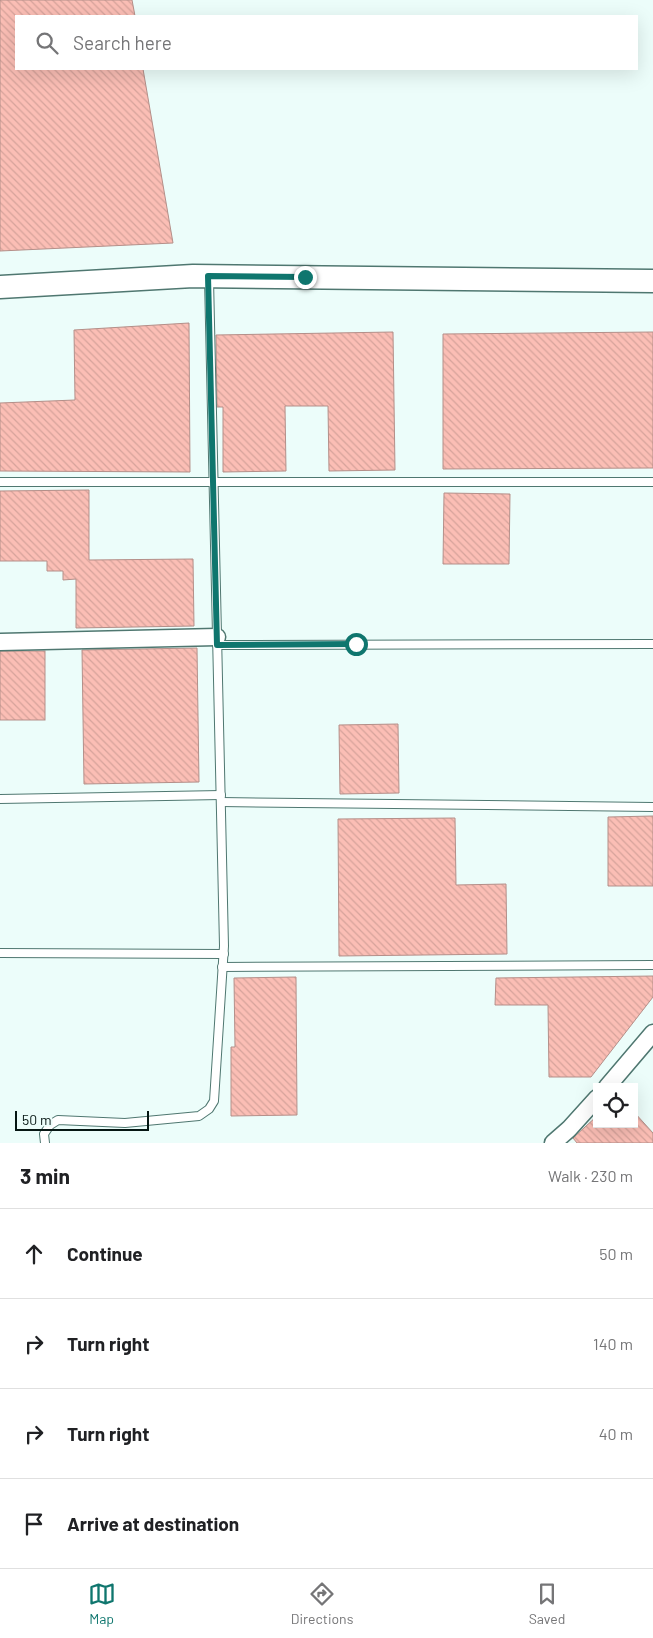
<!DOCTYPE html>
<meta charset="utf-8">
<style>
:root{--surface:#fff;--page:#f6f6f6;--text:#202124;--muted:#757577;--line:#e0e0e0;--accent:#0f766e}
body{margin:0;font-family:Barlow,sans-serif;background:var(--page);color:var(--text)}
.controls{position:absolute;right:15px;bottom:15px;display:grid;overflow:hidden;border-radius:0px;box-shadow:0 5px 20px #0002}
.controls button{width:45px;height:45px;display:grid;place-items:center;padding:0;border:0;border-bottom:1px solid var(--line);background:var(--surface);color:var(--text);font:25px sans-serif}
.scale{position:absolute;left:15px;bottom:12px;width:134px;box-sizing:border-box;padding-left:5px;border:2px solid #061613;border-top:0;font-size:14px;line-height:18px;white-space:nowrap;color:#061613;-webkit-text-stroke:4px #ecfdfa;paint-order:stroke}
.stop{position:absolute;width:15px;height:15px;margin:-11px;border:4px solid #0f766e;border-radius:50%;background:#fff}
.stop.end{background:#0f766e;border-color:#fff;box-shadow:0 1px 5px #0008}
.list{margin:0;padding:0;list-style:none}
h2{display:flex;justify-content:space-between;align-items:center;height:65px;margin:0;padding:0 20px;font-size:21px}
h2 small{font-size:16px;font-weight:400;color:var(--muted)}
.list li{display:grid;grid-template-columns:32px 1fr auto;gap:15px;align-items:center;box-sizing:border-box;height:90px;padding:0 20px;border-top:1px solid var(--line)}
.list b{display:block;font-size:19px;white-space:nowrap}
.list em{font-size:16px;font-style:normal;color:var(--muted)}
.icon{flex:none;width:28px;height:28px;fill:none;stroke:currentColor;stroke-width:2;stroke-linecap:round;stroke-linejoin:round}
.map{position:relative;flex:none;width:653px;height:1143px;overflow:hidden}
.search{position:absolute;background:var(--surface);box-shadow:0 5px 20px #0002;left:15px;right:15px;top:15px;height:55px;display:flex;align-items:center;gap:12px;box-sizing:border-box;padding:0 18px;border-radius:0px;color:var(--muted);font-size:19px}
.sheet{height:425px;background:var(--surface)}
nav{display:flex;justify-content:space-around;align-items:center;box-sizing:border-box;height:70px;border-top:1px solid var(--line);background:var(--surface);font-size:14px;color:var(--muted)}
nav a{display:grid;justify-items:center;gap:2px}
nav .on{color:var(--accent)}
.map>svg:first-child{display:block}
.building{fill:url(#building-back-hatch);stroke:#b48f89}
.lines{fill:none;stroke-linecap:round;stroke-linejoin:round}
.service-casing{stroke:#4f7770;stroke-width:10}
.minor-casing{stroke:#4f7770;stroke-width:19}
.secondary-casing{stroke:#4f7770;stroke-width:25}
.service{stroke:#fff;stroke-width:8}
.minor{stroke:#fff;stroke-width:16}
.secondary{stroke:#fff;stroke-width:22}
.route{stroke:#0f766e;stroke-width:6}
</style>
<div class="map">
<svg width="653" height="1143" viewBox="0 0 653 1143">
<defs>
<pattern id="building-back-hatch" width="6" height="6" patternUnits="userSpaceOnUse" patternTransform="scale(1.25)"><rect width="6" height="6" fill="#fbbeb5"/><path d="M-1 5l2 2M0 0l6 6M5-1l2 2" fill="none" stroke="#d6a39b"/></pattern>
</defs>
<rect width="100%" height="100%" fill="#ecfdfa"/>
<g class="building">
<path d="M0 0H132L135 16H16V69H143L173 243 0 251Z"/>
<path d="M189 323 190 472 0 471V403L75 400 74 330Z"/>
<path d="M393 332 395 470 329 471 328 406H285L286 471 223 472V407H217L216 335Z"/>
<path d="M653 332V468L443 469V334Z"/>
<path d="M89 490V560L193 559 194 626 76 628V579L63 580V571H47V561H0V491Z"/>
<path d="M444 493 510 494 509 564H443Z"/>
<path d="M197 648 199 782 84 784 82 650Z"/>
<rect x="0" y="651" width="45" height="69"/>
<path d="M398 724 399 793 340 794 339 725Z"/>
<path d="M653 816V886H608V817Z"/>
<path d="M455 818 456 885 506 884 507 954 339 956 338 819Z"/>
<path d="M653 976V997L591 1077H549L548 1005H495L496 978Z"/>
<path d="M296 977 297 1115 231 1116V1047H235L234 978Z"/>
<path d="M634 1112 653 1133V1143H577L573 1138 597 1116V1124H634Z"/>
</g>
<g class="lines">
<defs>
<g id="service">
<path d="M0 482H653"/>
<path d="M217 645 653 644"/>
<path d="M0 799 221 795"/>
<path d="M221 802 653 807"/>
<path d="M0 953 224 954"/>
<path d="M222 967 653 965"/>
<path d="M45 1143 44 1134 50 1125 58 1120 125 1123 199 1116 209 1109 214 1101 224 946 209 279"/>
</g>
<g id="minor">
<path d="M0 642 217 637"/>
<path d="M607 1087 653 1033"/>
<path d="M553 1143 569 1129 597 1098"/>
</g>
<path id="secondary" d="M0 287 193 276 653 281"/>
</defs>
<use href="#service" class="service-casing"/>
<use href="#minor" class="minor-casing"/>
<use href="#secondary" class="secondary-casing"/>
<use href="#service" class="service"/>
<use href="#minor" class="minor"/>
<use href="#secondary" class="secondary"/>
</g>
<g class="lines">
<path class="route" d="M305 277 208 276 217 645 356 644"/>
</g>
</svg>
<div class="controls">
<button><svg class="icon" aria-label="locate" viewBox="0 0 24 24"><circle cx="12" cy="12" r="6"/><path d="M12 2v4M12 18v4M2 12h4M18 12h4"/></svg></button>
</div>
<div class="scale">50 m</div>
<div class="stop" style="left:356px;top:644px"></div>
<div class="stop end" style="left:305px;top:277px"></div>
<div class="search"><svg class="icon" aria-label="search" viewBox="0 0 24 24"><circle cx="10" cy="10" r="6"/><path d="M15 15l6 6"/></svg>Search here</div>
</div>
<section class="sheet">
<h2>3 min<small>Walk · 230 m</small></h2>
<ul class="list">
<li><svg class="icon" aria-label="ahead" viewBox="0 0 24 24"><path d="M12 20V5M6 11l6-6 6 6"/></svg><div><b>Continue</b></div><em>50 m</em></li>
<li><svg class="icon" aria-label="right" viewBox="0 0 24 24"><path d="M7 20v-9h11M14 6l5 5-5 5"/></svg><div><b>Turn right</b></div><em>140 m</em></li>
<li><svg class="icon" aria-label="right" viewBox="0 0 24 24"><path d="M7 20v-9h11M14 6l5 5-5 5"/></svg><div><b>Turn right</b></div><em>40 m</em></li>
<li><svg class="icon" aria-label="arrive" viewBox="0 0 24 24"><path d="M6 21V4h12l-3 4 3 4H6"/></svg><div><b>Arrive at destination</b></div></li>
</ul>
</section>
<nav>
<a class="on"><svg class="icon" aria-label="map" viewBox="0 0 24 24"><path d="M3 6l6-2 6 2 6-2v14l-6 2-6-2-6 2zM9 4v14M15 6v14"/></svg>Map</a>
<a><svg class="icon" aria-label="directions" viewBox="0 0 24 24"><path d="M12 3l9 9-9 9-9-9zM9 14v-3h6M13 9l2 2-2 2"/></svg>Directions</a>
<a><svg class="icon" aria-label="saved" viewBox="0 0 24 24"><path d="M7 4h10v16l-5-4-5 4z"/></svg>Saved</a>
</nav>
